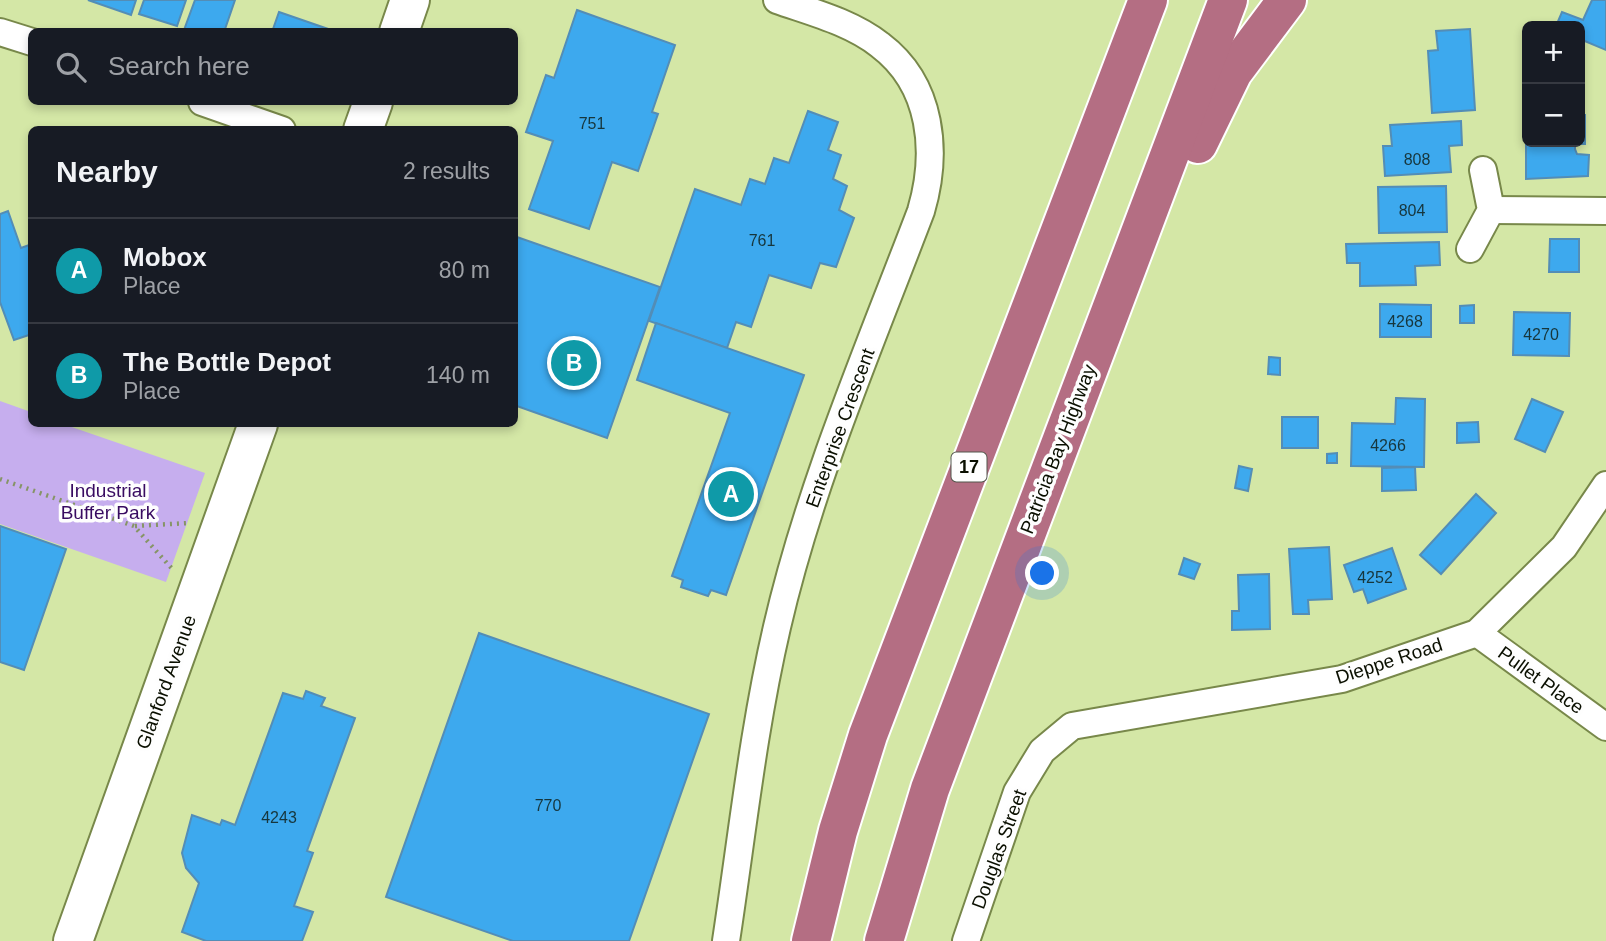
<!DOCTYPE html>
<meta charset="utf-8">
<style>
:root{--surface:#171b24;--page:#242831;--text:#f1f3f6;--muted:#9ea1a6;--line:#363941;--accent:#bba4db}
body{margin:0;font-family:Helvetica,sans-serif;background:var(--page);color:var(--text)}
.controls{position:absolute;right:21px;top:21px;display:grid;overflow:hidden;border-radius:10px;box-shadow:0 4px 10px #0003}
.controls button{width:63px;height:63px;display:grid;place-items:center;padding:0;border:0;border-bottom:2px solid var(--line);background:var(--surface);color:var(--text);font:35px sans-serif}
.you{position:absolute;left:1043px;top:574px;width:24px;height:24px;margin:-18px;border:5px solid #fff;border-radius:50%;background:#1a73e8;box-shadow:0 0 0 10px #1a73e833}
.badge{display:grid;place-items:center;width:46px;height:46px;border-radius:50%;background:var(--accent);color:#fff;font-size:23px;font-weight:700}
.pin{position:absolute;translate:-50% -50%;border:4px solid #fff;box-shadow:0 2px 7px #0006}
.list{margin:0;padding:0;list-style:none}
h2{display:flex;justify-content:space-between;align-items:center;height:91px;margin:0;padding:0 28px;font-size:30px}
h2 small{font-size:23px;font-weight:400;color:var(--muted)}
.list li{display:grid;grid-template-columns:46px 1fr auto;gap:21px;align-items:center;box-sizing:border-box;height:105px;padding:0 28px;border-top:2px solid var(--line)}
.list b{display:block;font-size:26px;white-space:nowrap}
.list p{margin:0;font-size:23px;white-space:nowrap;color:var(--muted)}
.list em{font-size:23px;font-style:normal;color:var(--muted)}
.icon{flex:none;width:38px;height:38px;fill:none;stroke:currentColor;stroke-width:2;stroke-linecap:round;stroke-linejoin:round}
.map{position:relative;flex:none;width:1606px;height:941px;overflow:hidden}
.search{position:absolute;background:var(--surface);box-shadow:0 4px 10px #0003;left:28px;top:28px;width:490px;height:77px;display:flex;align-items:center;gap:18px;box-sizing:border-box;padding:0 24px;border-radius:10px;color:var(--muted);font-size:26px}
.panel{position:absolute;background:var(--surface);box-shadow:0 4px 10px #0003;left:28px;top:126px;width:490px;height:301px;border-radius:10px}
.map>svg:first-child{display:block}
.green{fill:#c6aeee}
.building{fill:#3da9ee;stroke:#538db6;stroke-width:2}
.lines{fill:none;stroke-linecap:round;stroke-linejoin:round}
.minor-casing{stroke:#78884a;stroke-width:30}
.secondary-casing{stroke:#78884a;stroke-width:42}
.motorway-casing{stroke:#fff;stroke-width:42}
.path{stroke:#869466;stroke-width:4.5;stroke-dasharray:2 5;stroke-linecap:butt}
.minor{stroke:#fff;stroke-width:26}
.secondary{stroke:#fff;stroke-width:38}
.motorway{stroke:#b46e83;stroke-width:38}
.labels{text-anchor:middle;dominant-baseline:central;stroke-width:7;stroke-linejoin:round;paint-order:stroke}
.number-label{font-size:16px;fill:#17363c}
.shield{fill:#fefefe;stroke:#53574c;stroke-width:2}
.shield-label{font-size:18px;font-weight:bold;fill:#0a0f00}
.street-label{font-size:19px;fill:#0a0f00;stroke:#fefefe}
.park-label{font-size:19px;fill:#380b61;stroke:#fefefe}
</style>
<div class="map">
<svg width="1606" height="941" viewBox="0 0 1606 941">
<rect width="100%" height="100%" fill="#d4e7a6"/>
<path class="green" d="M0 401 31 412 32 424H63L205 473 166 582 0 524Z"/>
<g class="building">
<path d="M88 0H136L131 15Z"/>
<path d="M144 0H186L177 26 139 14Z"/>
<path d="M195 0H235L224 32 184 30Z"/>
<path d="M1592 0H1606V50L1580 39V26H1556L1562 12 1583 20Z"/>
<path d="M577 10 675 45 652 112 658 114 638 171 612 162 589 229 529 209 553 141 526 132 546 75 554 78Z"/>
<path d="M279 12 334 31 333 32H272Z"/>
<path d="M1470 29 1475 110 1432 113 1428 51 1438 50 1436 31Z"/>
<path d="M808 111 838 122 828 150 841 155 833 179 847 186 839 210 854 218 836 267 820 263 811 288 769 275 751 327 736 322 727 348 649 321 695 189 741 205 750 179 765 184 774 158 789 163Z"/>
<path d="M1526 111 1527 142H1580V115H1585V144H1575V149L1577 154 1589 155 1588 176 1526 179Z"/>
<path d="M1461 121 1462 145 1449 146 1451 172 1385 176 1383 146H1392L1390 125Z"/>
<path d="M1446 186 1447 232 1379 233 1378 187Z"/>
<path d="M8 211 21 248 29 245 32 253V334L14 340 0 302V214Z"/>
<path d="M514 236 660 287 607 438 514 405Z"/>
<path d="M1550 239H1579V272H1549Z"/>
<path d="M1439 242 1440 265 1415 266 1416 285 1360 286V263H1347L1346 244Z"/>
<path d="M1380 304 1431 305V337H1380Z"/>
<path d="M1474 305V323H1460V306Z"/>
<path d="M1514 312 1570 313 1569 356 1513 355Z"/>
<path d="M656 323 804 375 726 595 711 590 708 596 681 587 683 580 672 576 730 413 637 380Z"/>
<path d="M1269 357 1280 358V375L1268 374Z"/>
<path d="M1396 398 1425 399 1424 467 1351 466 1352 423 1395 424Z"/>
<path d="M1532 399 1563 412 1545 452 1515 439Z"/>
<rect x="1282" y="417" width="36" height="31"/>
<path d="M1478 422 1479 442 1457 443V423Z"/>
<path d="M1337 453V463H1327V454Z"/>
<path d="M1239 466 1252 469 1248 491 1235 488Z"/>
<path d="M1415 467 1416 490 1382 491V468Z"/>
<path d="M1476 494 1496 513 1441 574 1420 555Z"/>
<path d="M0 526 66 549 24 670 0 662Z"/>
<path d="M1329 547 1332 599 1308 600 1309 614H1293L1289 549Z"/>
<path d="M1392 548 1406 589 1368 603 1363 589 1354 592 1344 565Z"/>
<path d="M1184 558 1200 564 1194 579 1179 574Z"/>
<path d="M1269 574 1270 629 1232 630V611H1239L1238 575Z"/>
<path d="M479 633 709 714 629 941H513L386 897Z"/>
<path d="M306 691 325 698 321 706 355 718 307 851 313 853 294 906 313 912 302 941H206L182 932 199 883 186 868 182 853 192 815 220 825 222 820 235 825 283 693 303 699Z"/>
</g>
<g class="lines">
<defs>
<g id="minor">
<path d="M0 32 32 42"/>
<path d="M202 102 282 130"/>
<path d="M1491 210 1606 211"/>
<path d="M1470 249 1491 210 1483 170"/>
<path d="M1477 633 1606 727"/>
<path d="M726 941C742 836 753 730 777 627 810 484 869 348 921 211 938 153 933 85 880 45 851 22 811 12 777 0"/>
<path d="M966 941 1017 792 1042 751 1072 726 1342 679 1477 633 1564 547 1606 485"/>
</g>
<g id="secondary">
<path d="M399 32 410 0"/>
<path d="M363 130 373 102"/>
<path d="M73 941 258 424"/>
</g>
<g id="motorway">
<path d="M1198 144 1233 72 1287 0"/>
<path d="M811 941 838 831 868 735 1148 0"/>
<path d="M884 941 930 789 1228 0"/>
</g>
</defs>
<use href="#minor" class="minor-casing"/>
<use href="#secondary" class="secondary-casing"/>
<use href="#motorway" class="motorway-casing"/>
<g class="path">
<path d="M0 479 134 526 174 571"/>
<path d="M135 526 189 523"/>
</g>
<use href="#minor" class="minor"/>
<use href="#secondary" class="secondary"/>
<use href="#motorway" class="motorway"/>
</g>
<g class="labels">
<g class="number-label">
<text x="592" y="123">751</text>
<text x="1417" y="159">808</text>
<text x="1412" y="210">804</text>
<text x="762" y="240">761</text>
<text x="1405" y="321">4268</text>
<text x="1541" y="334">4270</text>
<text x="1388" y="445">4266</text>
<text x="1375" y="577">4252</text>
<text x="548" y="805">770</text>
<text x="279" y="817">4243</text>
</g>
<rect class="shield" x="951.5" y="452.5" width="35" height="29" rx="5"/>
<g class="shield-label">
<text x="969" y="467">17</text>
</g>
<g class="street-label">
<text transform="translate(840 428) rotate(-70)">Enterprise Crescent</text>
<text transform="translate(1058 449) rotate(-69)">Patricia Bay Highway</text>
<text transform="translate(1389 661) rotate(-18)">Dieppe Road</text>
<text transform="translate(1541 680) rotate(36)">Pullet Place</text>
<text transform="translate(166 682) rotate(-70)">Glanford Avenue</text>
<text transform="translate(999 849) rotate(-70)">Douglas Street</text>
</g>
<g class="park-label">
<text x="108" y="490">Industrial<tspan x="108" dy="22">Buffer Park</tspan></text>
</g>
</g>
</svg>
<div class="controls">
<button>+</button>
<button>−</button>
</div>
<div class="you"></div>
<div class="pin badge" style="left:731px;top:494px;background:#0f9aa8">A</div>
<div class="pin badge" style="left:574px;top:363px;background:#0f9aa8">B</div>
<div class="search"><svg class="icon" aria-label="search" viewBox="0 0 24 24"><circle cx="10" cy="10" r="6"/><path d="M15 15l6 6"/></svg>Search here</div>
<section class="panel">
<h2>Nearby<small>2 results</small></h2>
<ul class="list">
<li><span class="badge" style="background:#0f9aa8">A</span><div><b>Mobox</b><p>Place</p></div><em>80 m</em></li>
<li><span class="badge" style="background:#0f9aa8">B</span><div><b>The Bottle Depot</b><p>Place</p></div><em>140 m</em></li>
</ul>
</section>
</div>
